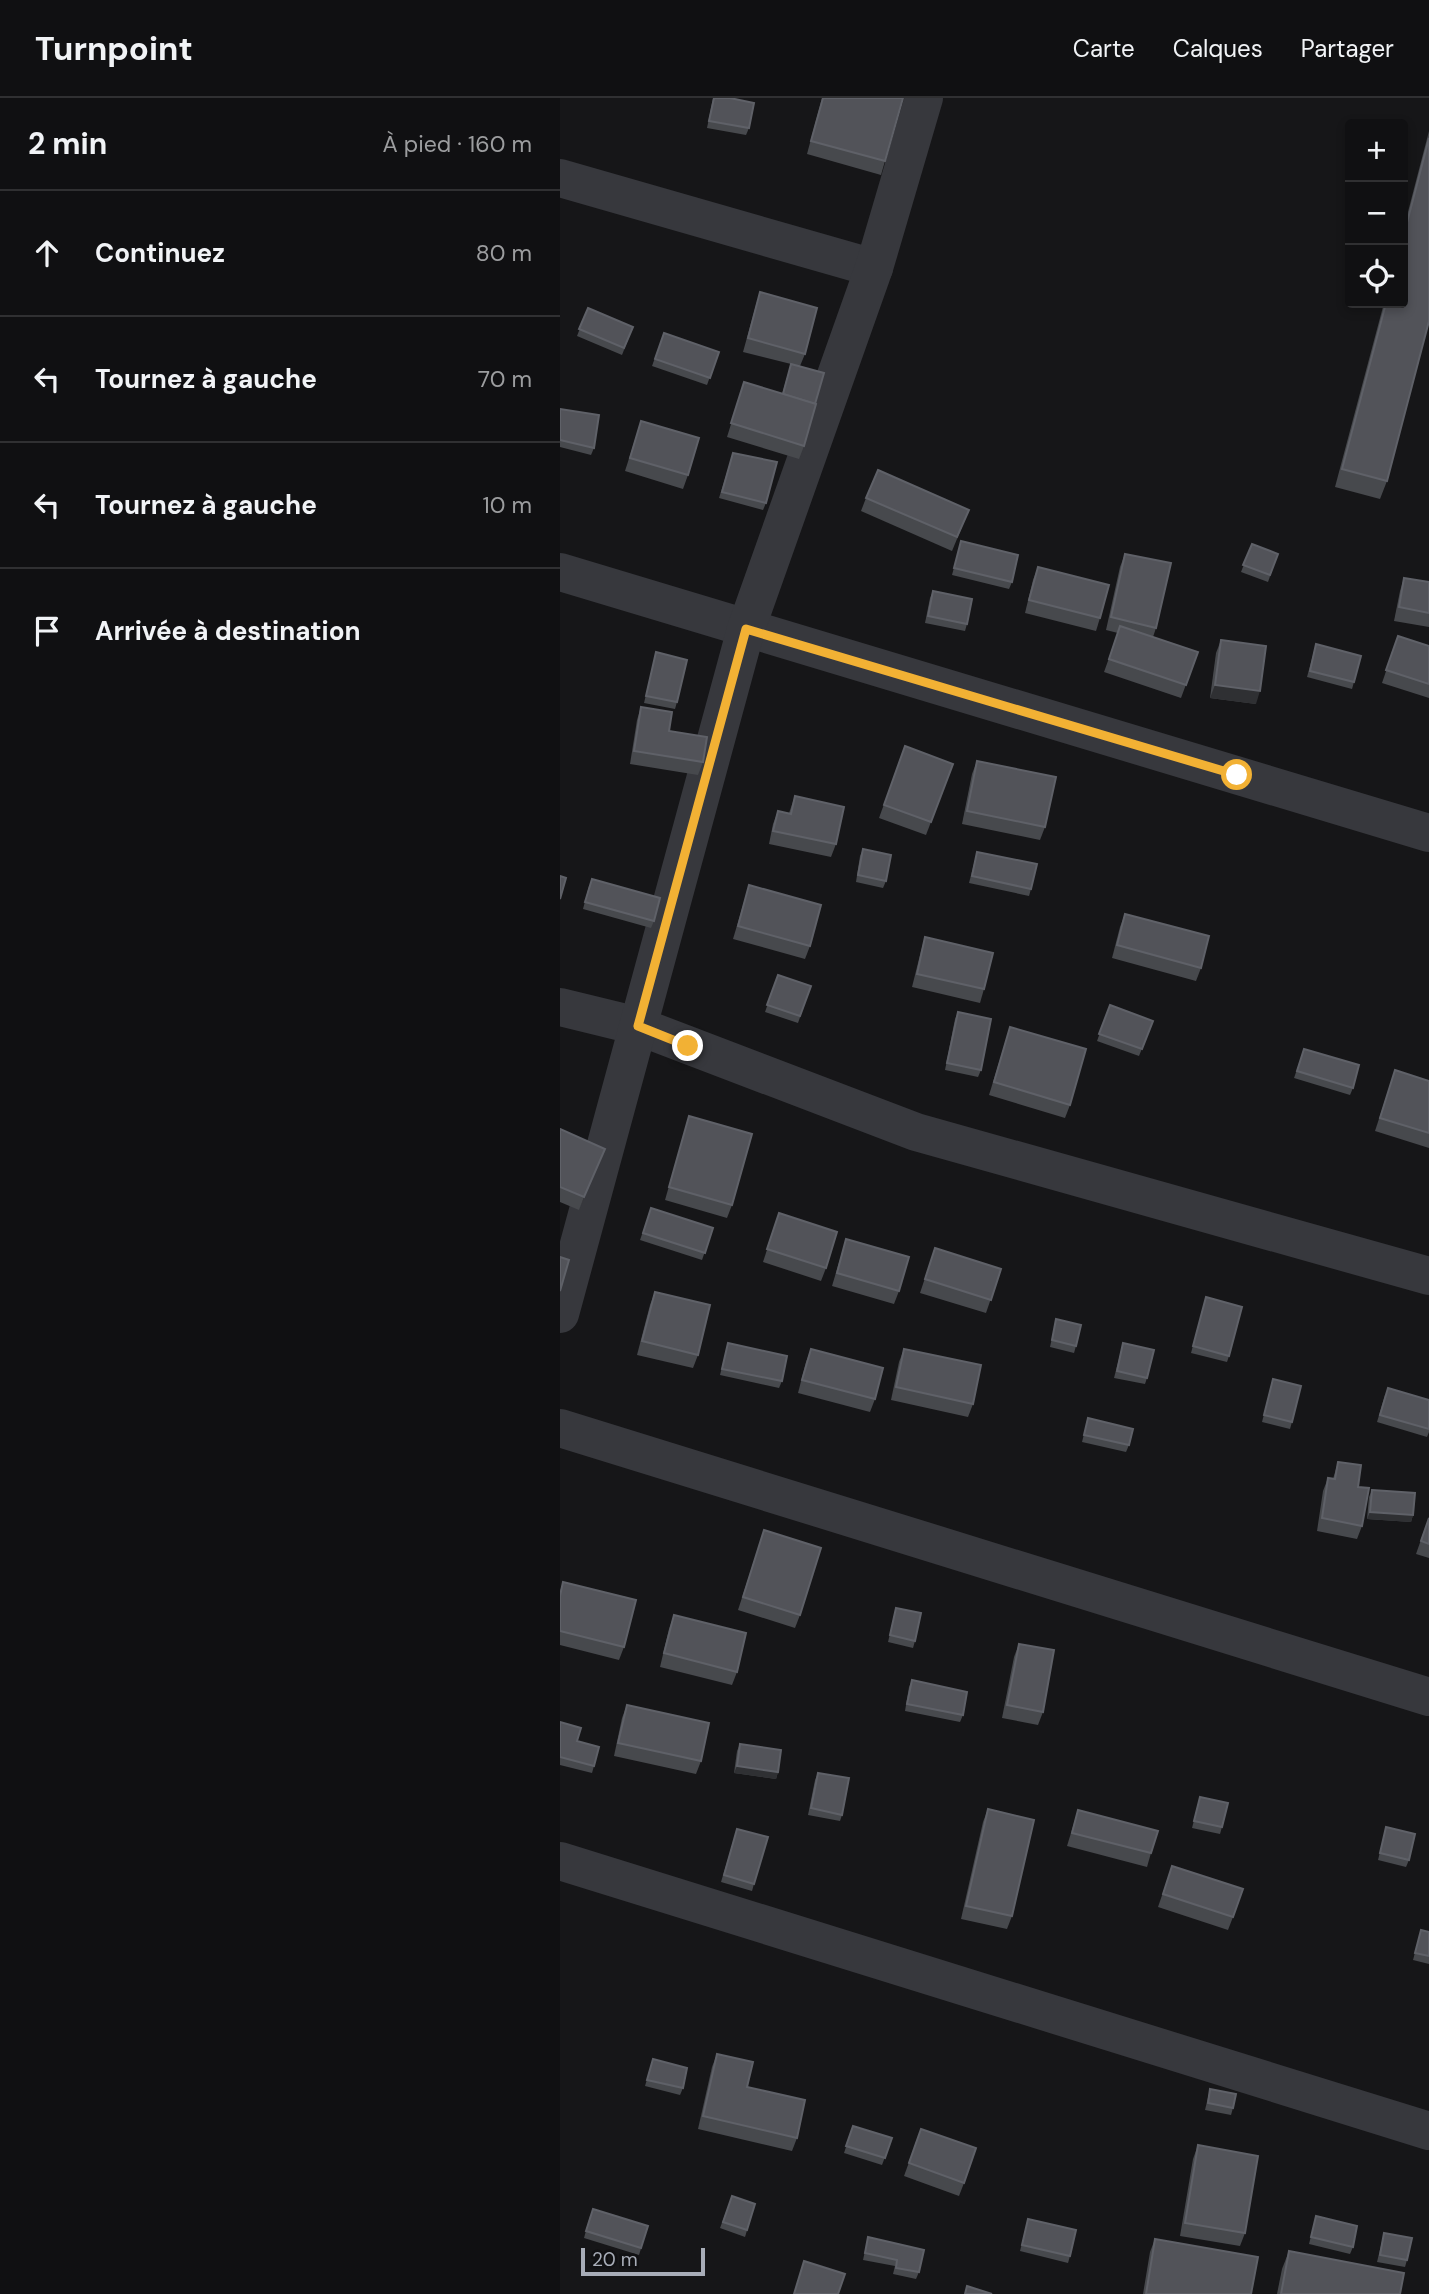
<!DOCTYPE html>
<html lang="fr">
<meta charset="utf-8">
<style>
:root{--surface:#101012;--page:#19191b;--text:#f1f3f6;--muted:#9c9d9f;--line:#303032}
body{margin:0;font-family:"DM Sans",sans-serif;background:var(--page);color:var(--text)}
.controls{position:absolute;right:21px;top:21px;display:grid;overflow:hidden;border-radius:7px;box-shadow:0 4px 10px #0003}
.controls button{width:63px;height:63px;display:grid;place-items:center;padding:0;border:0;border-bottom:2px solid var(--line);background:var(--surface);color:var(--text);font:35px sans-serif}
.scale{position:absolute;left:21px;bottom:18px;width:124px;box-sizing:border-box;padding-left:7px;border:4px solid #a8adb8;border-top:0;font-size:19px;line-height:24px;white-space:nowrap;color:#a8adb8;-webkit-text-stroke:5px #111113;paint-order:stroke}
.stop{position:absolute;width:21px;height:21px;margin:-16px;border:5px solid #f2b134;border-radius:50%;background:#fff}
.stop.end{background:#f2b134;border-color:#fff;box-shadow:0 2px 7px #0008}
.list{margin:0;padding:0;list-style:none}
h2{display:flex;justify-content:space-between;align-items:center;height:91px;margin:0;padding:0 28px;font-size:30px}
h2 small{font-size:23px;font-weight:400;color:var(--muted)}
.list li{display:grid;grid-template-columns:46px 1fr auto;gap:21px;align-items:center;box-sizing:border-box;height:126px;padding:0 28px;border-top:2px solid var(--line)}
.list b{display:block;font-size:26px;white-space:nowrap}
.list em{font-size:23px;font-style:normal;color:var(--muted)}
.icon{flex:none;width:38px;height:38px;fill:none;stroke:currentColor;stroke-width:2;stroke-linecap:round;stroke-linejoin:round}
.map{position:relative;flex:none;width:869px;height:2196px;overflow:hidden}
header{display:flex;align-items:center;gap:42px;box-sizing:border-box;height:98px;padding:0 35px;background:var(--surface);border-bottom:2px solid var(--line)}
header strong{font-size:33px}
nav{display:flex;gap:38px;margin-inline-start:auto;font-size:24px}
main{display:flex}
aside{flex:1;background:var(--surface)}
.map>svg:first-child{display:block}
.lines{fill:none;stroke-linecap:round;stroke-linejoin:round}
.minor{stroke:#37383d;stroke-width:38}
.wall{fill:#47494d}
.shaded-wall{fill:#2f3033}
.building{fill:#525359;stroke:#5f6168;stroke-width:2}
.route{stroke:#f2b134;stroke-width:9}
</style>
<header>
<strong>Turnpoint</strong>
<nav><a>Carte</a><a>Calques</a><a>Partager</a></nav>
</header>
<main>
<aside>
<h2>2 min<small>À pied · 160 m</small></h2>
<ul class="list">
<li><svg class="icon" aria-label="ahead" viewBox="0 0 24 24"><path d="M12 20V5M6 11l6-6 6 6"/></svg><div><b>Continuez</b></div><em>80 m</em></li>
<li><svg class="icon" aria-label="left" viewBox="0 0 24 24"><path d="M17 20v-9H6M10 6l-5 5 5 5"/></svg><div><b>Tournez à gauche</b></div><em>70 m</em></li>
<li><svg class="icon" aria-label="left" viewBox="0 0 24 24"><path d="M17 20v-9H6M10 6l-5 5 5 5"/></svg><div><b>Tournez à gauche</b></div><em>10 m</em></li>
<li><svg class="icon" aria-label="arrive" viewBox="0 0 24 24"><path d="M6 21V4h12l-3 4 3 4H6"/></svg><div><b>Arrivée à destination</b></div></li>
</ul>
</aside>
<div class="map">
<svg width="869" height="2196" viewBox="0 0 869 2196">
<rect width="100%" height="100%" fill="#161618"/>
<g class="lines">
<g class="minor">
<path d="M0 80 314 170"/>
<path d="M0 474 869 735"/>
<path d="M0 909 78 928 356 1034 869 1178"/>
<path d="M0 1216 186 531 314 170 364 0"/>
<path d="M0 1330 869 1599"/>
<path d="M0 1763 869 2033"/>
</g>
</g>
<g class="wall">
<path d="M153 0 189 30 186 37 147 30Z"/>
<path d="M262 0H343L321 77 247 56Z"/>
<path d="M869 33V223L827 383 820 401 775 389 824 205H843V133Z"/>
<path d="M200 194 245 256 240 268 244 348 239 361 167 339 184 284 222 296 231 266 183 254 196 207Z"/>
<path d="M28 210 73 229 62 257 17 238Z"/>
<path d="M104 235 159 254 147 287 92 268Z"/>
<path d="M0 311 34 350 31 357 0 349Z"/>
<path d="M81 323 128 377 123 391 65 373Z"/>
<path d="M173 355 206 405 203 412 159 400Z"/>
<path d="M306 400 409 412 392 453 301 413Z"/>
<path d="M401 443 452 484 449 491 392 477Z"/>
<path d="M692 446 718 456 708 484 681 474Z"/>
<path d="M565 456 596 530 593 539 638 554 621 600 544 574 558 535 546 532 560 469Z"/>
<path d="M478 469 540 520 536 533 465 515 473 482Z"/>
<path d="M844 480 869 484V529L834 523 840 493Z"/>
<path d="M373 493 407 526 405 533 365 525 370 500Z"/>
<path d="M838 538 869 548V600L822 585Z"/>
<path d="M661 542 696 606 650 600 656 555Z"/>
<path d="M756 546 794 584 792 591 747 579Z"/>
<path d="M96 554 117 604 115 611 84 605Z"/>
<path d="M81 609 143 664 138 677 70 666 77 622Z"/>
<path d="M345 648 393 666 366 737 319 720Z"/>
<path d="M417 663 485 729 480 742 402 726 412 676Z"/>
<path d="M235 698 276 746 271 759 209 746 213 726 218 713 229 715Z"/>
<path d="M303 751 326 783 323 790 296 784 300 758Z"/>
<path d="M417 754 471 791 469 798 409 785Z"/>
<path d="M189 787 250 848 245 861 173 841Z"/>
<path d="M29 788 94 823 91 830 23 811Z"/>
<path d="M565 816 641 870 636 883 552 860 560 829Z"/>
<path d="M365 839 424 891 420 905 352 889 361 853Z"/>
<path d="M218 877 251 888 238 925 205 914Z"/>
<path d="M550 907 593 923 579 958 537 943Z"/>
<path d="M398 914 421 972 418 979 385 972 395 921Z"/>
<path d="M450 929 510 1007 505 1020 429 997Z"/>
<path d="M744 951 793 990 790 997 734 980Z"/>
<path d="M835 972 869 983V1050L815 1033Z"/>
<path d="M129 1018 172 1107 167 1120 105 1102Z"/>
<path d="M0 1031 40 1064 19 1112 0 1104Z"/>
<path d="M91 1110 153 1130 142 1162 80 1142Z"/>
<path d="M219 1115 266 1170 261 1183 203 1164Z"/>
<path d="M286 1141 339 1193 334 1206 272 1188Z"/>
<path d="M375 1150 441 1171 426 1215 360 1195Z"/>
<path d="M95 1194 138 1257 133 1270 77 1257 90 1207Z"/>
<path d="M646 1199 669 1258 667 1264 631 1255Z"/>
<path d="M496 1221 516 1248 514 1255 490 1249Z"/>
<path d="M168 1245 222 1283 219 1290 160 1277Z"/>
<path d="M563 1245 587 1280 585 1286 554 1280Z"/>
<path d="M251 1251 315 1301 310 1314 238 1295 246 1264Z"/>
<path d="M344 1251 413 1306 408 1319 331 1302 339 1264Z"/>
<path d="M713 1281 732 1324 730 1331 702 1324Z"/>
<path d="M825 1297 869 1302V1334L867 1339 817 1324Z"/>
<path d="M528 1320 569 1347 566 1354 522 1344Z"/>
<path d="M778 1364 798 1389 802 1428 797 1441 757 1433 763 1393 768 1380 773 1381Z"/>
<path d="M812 1392 853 1417 851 1424 807 1421 809 1399Z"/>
<path d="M869 1419V1460L856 1456Z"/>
<path d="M204 1432 240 1517 235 1530 178 1512Z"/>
<path d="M3 1484 64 1549 59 1562 0 1547V1493Z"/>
<path d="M336 1510 355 1543 353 1550 328 1544Z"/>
<path d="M114 1517 177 1574 172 1587 100 1569 109 1531Z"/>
<path d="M459 1546 483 1614 478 1627 442 1620 454 1559Z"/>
<path d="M352 1582 403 1617 400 1624 345 1613 349 1589Z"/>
<path d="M67 1607 141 1663 136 1676 54 1658 62 1620Z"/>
<path d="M0 1624 17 1643 34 1668 32 1675 0 1667Z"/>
<path d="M180 1646 218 1674 216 1681 174 1675 177 1653Z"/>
<path d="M258 1675 282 1717 280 1723 248 1717 255 1682Z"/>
<path d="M640 1699 662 1729 660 1736 632 1730Z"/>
<path d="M428 1711 452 1818 447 1831 401 1821 423 1724Z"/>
<path d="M518 1712 591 1755 587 1769 507 1748Z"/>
<path d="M826 1729 849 1762 846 1769 818 1762Z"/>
<path d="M177 1731 194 1786 192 1793 161 1784Z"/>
<path d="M612 1768 673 1819 668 1832 598 1809Z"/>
<path d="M861 1832 869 1834V1866L853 1862Z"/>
<path d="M157 1956 237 2040 232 2053 138 2031 152 1969Z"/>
<path d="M93 1961 123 1990 120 1997 85 1988Z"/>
<path d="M650 1991 673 2010 671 2017 645 2012Z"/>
<path d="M293 2028 332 2040 322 2067 284 2055Z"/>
<path d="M361 2031 404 2085 399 2098 344 2078Z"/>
<path d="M638 2047 685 2135 680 2148 620 2138 633 2061Z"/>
<path d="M172 2098 195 2106 185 2139 160 2130Z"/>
<path d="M30 2118 88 2128 79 2157 24 2140Z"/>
<path d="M756 2118 793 2149 790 2156 749 2146Z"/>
<path d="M468 2121 510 2158 508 2165 460 2153Z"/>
<path d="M824 2135 847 2162 845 2169 817 2164Z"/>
<path d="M308 2139 359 2174 356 2181 333 2176 335 2168 303 2162Z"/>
<path d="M595 2141 691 2196H583L590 2154Z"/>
<path d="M729 2153 840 2196H717L722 2171Z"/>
</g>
<g class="shaded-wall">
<path d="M655 587 700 593 696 606 650 600Z"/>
<path d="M45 1051 40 1064 19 1112 24 1099Z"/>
<path d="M810 1414 853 1417 851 1424 807 1421Z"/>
<path d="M177 1668 218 1674 216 1681 174 1675Z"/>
</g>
<g class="building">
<path d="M154 0H170L194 5 189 30 149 23Z"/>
<path d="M263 0H343L325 63 251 43Z"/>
<path d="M869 40V223L827 383 782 371 826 205H843V140Z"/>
<path d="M200 194 257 210 245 256 188 240Z"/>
<path d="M28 210 73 229 64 250 19 231Z"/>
<path d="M104 235 159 254 150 280 95 261Z"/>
<path d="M231 266 264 275 255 306 223 296Z"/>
<path d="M184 284 256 306 244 348 171 325Z"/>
<path d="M0 311 39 317 34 350 0 342Z"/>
<path d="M81 323 139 340 128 377 70 360Z"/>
<path d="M173 355 217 364 206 405 162 394Z"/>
<path d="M318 372 409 412 397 439 306 400Z"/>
<path d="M401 443 458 457 452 484 394 470Z"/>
<path d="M692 446 718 456 710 477 683 467Z"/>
<path d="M565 456 611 465 596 530 551 519Z"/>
<path d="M478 469 549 487 540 520 469 502Z"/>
<path d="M844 480 869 484V515L839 509Z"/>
<path d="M373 493 412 501 407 526 368 518Z"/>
<path d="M560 528 638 554 626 587 549 561Z"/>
<path d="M838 538 869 548V586L826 572Z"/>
<path d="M661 542 706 548 700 593 655 587Z"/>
<path d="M756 546 801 558 794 584 750 573Z"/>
<path d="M96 554 127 562 117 604 86 598Z"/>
<path d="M81 609 112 614 109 633 147 639 143 664 74 653Z"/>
<path d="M345 648 393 666 371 724 324 707Z"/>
<path d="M417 663 496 679 485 729 407 713Z"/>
<path d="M235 698 284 709 276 746 213 733 218 713 231 716Z"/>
<path d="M303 751 331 757 326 783 298 777Z"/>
<path d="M417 754 477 766 471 791 412 778Z"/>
<path d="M0 778 6 780 0 801Z"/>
<path d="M32 781 100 800 94 823 25 804Z"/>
<path d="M189 787 261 807 250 848 178 828Z"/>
<path d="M565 816 649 838 641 870 557 847Z"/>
<path d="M365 839 433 855 424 891 357 876Z"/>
<path d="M218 877 251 888 240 918 207 907Z"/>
<path d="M550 907 593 923 582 951 539 936Z"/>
<path d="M398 914 431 921 421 972 387 965Z"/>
<path d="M450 929 526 951 510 1007 434 984Z"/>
<path d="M744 951 799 967 793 990 737 973Z"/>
<path d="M835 972 869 983V1035L820 1020Z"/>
<path d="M129 1018 192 1036 172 1107 109 1089Z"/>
<path d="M0 1031 45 1051 24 1099 0 1089Z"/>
<path d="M91 1110 153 1130 145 1155 83 1135Z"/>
<path d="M219 1115 277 1134 266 1170 207 1151Z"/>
<path d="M286 1141 349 1159 339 1193 277 1175Z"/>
<path d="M375 1150 441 1171 431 1202 365 1181Z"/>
<path d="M0 1159 9 1162 0 1193Z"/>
<path d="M95 1194 150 1207 138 1257 82 1243Z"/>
<path d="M646 1199 682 1209 669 1258 633 1248Z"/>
<path d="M496 1221 521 1227 516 1248 492 1242Z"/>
<path d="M168 1245 227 1258 222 1283 162 1271Z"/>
<path d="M563 1245 594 1252 587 1280 557 1273Z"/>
<path d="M251 1251 323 1270 315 1301 242 1282Z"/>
<path d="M344 1251 421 1267 413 1306 336 1289Z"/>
<path d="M713 1281 741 1288 732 1324 704 1317Z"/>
<path d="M828 1290 869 1302V1331L820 1317Z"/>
<path d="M528 1320 573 1331 569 1347 524 1337Z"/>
<path d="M778 1364 801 1367 798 1389 809 1390 802 1428 762 1420 768 1380 775 1381Z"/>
<path d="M812 1392 855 1395 853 1417 810 1414Z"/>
<path d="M869 1420V1446L861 1443Z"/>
<path d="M204 1432 261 1450 240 1517 183 1499Z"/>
<path d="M3 1484 76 1502 64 1549 0 1533V1498Z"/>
<path d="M336 1510 361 1515 355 1543 330 1537Z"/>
<path d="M114 1517 186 1535 177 1574 104 1555Z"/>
<path d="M459 1546 494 1552 483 1614 447 1607Z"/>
<path d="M352 1582 407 1594 403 1617 347 1606Z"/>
<path d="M67 1607 149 1625 141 1663 58 1645Z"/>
<path d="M0 1624 21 1630 17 1643 39 1649 34 1668 0 1659Z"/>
<path d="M180 1646 221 1652 218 1674 177 1668Z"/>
<path d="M258 1675 289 1680 282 1717 251 1710Z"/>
<path d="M640 1699 668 1705 662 1729 634 1723Z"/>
<path d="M428 1711 474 1722 452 1818 406 1808Z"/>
<path d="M518 1712 598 1733 591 1755 512 1735Z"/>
<path d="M826 1729 855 1736 849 1762 820 1755Z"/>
<path d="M177 1731 208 1739 194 1786 164 1777Z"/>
<path d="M612 1768 683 1791 673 1819 603 1796Z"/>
<path d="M861 1832 869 1834V1858L855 1855Z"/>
<path d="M157 1956 193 1964 187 1989 245 2002 237 2040 143 2018Z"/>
<path d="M93 1961 127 1970 123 1990 87 1982Z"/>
<path d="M650 1991 676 1996 673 2010 648 2005Z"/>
<path d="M293 2028 332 2040 325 2060 286 2048Z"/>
<path d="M361 2031 416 2050 404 2085 349 2065Z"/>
<path d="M638 2047 698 2058 685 2135 625 2125Z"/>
<path d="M172 2098 195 2106 187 2132 163 2124Z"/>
<path d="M33 2111 88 2128 81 2150 26 2133Z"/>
<path d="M756 2118 797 2128 793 2149 751 2139Z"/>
<path d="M468 2121 516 2132 510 2158 462 2147Z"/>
<path d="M824 2135 852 2140 847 2162 820 2157Z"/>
<path d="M308 2139 364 2152 359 2174 336 2170 337 2162 305 2155Z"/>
<path d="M595 2141 698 2159 691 2196H586Z"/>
<path d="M729 2153 844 2175 840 2196H721Z"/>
<path d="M244 2163 285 2176 278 2196H234Z"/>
<path d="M407 2188 432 2196H405Z"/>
</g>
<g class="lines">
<path class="route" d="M128 948 78 928 186 531 677 677"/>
</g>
</svg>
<div class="controls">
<button>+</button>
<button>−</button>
<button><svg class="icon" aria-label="locate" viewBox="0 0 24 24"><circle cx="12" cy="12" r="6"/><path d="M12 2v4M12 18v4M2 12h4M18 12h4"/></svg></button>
</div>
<div class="scale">20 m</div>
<div class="stop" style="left:677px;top:677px"></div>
<div class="stop end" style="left:128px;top:948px"></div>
</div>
</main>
